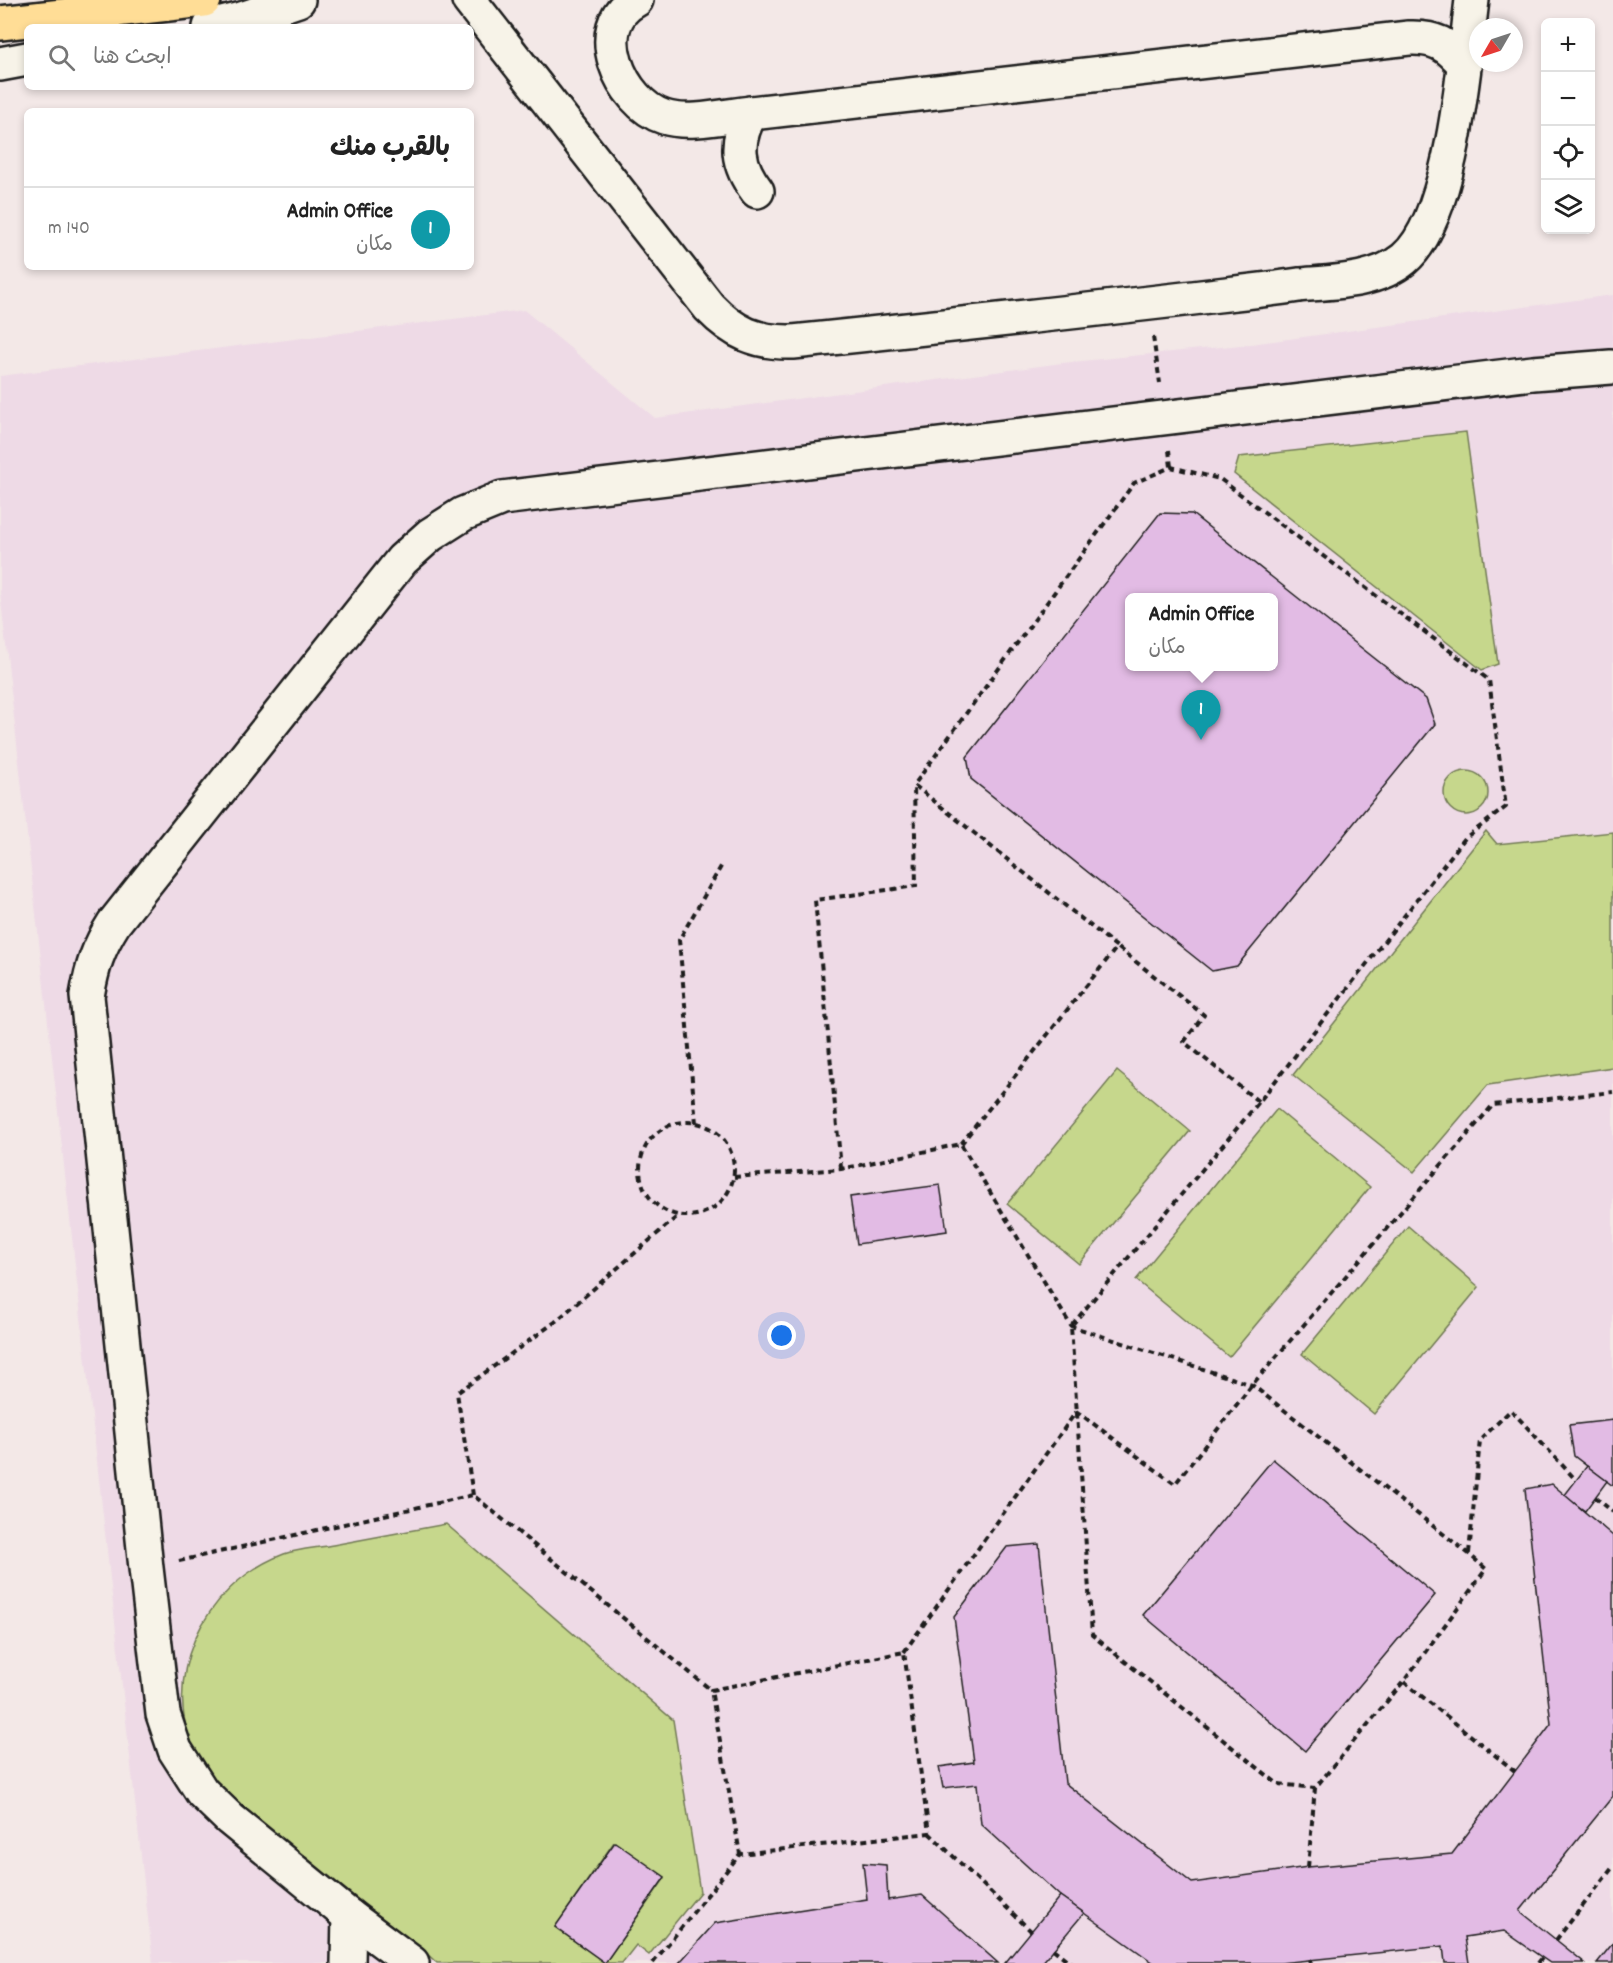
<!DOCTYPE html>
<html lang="ar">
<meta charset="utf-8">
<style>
:root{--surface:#fff;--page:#f2f2f2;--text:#222;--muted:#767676;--line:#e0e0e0;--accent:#1f6fb2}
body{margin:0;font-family:Dekko,"Playpen Sans Arabic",sans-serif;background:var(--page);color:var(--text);direction:rtl}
.controls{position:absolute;right:18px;top:18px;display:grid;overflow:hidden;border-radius:9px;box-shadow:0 3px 9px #0003}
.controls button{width:54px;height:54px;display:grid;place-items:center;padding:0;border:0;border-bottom:2px solid var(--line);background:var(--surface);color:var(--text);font:30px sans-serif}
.compass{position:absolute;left:1469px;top:18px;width:54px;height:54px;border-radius:50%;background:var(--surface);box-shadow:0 3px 9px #0003;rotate:231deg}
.you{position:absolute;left:782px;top:1336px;width:21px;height:21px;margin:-15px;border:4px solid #fff;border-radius:50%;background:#1a73e8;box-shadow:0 0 0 9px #1a73e833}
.badge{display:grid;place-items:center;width:39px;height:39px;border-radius:50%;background:var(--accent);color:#fff;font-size:20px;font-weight:700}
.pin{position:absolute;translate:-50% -50px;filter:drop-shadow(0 2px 3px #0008)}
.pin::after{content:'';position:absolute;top:32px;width:21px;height:18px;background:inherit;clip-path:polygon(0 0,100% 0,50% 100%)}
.popup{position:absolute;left:1125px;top:593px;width:153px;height:78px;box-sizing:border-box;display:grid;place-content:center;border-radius:9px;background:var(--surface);filter:drop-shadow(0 2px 4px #0005);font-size:20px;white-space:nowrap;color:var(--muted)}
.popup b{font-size:22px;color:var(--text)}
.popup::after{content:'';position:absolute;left:50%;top:100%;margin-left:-12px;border:12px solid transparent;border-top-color:var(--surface)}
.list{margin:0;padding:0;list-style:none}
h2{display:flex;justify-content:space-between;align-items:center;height:78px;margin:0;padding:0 24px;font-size:26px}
h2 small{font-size:20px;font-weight:400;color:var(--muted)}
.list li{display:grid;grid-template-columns:39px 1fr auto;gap:18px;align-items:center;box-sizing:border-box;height:84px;padding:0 24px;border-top:2px solid var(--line)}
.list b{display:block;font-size:22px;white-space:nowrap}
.list p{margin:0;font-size:20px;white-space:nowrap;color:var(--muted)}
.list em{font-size:20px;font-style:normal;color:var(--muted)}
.icon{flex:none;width:33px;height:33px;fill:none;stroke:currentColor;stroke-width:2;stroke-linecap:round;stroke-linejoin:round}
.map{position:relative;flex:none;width:1613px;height:1963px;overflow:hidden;direction:ltr}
.search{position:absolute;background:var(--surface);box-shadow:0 3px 9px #0003;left:24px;top:24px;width:450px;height:66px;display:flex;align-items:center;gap:15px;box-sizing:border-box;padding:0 21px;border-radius:9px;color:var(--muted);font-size:22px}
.panel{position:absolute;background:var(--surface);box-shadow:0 3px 9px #0003;left:24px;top:108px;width:450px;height:162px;border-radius:9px;direction:rtl}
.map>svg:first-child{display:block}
.built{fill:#eedae6;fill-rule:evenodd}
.grass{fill:#c6d78c;stroke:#717a54;stroke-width:1.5;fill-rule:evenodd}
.building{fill:#e2bbe4;stroke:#1c1c1c;stroke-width:1.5;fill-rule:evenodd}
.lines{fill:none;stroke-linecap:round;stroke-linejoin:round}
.minor-casing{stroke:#1c1c1c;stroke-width:38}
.major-casing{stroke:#1c1c1c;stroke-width:38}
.path{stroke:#1c1c1c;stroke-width:4;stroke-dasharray:6 4.5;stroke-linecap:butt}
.minor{stroke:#f7f3e8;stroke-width:33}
.major{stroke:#ffdd96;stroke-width:33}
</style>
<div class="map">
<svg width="1613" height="1963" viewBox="0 0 1613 1963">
<rect width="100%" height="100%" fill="#f3e8e7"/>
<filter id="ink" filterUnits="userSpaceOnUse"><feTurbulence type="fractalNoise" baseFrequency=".0167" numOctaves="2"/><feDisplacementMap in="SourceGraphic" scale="12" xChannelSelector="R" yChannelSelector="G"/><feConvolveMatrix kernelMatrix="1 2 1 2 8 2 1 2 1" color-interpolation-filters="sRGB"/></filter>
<g filter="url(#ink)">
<path class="built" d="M1613 295V1963H153L0 592V376L524 310 655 418 1062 363 1251 344ZM1129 598H1273V666H1129Z"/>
<g class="grass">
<path d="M1466 432 1498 664 1482 670 1234 474 1239 457Z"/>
<circle cx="1466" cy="793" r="22"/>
<path d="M1486 831 1497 844 1613 832V1067L1488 1085 1414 1172 1293 1075Z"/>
<path d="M1117 1071 1190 1131 1079 1264 1007 1204Z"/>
<path d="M1277 1109 1370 1187 1229 1357 1136 1280Z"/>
<path d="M1408 1226 1479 1287 1374 1414 1302 1354Z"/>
<path d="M446 1524 673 1720 700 1892 649 1955 636 1945 622 1963H437L423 1950 228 1798C218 1787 208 1776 200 1763 155 1683 202 1585 284 1554 299 1549 317 1548 333 1545 371 1538 408 1531 446 1524ZM614 1842 665 1878 605 1963 555 1927Z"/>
</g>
<g class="building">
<path d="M1160 513 1192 514 1426 699 1435 724 1237 966 1212 971 971 779 967 757ZM1129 598H1273V666H1129Z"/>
<path d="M940 1185 947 1231 857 1244 850 1197Z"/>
<path d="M1613 1420V1486L1574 1456 1569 1425Z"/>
<path d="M1273 1459 1435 1595 1305 1751 1143 1615Z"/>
<path d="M1587 1466 1607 1481 1585 1511 1564 1496Z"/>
<path d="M1552 1484 1613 1536V1796L1520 1911 1585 1963H1550L1504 1931 1465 1937 1469 1963H1445L1443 1946 1280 1963H1154L1060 1896 981 1824 977 1784 943 1788 939 1767 974 1762 954 1617 1007 1547 1039 1544 1065 1783 1192 1883 1308 1867 1452 1854 1551 1724 1525 1489Z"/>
<path d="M615 1842 665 1877 605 1963 555 1927Z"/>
<path d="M863 1863 886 1865 888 1900 922 1895 998 1963H679L715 1923 867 1899Z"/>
<path d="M1060 1896 1084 1913 1042 1963H1005Z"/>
<path d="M1613 1943V1963H1597Z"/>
</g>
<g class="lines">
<defs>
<g id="minor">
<path d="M469 0 709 307C734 333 757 343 793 342 935 327 1077 312 1218 295 1245 292 1272 289 1299 285 1333 282 1376 282 1404 259 1453 218 1464 64 1472 0"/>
<path d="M636 0C587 26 621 103 664 117 688 125 725 116 751 113L1409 38C1435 37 1447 44 1464 64"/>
<path d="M210 27 242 19 298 0"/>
<path d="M0 64 27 59"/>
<path d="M751 113C734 142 737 165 757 191"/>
<path d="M348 1963 349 1916"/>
<path d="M412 1963 349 1916 230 1819 202 1792 175 1750 163 1714 146 1568 87 996C92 967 98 948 114 923L402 560 430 535 463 514 502 498 1533 373 1611 367"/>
</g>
<path id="major" d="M0 23 204 0"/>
</defs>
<use href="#minor" class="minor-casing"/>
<use href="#major" class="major-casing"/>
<g class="path">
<path d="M1153 337 1160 383"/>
<path d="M1169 450 1171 467"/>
<circle cx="687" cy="1169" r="47"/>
<path d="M696 1123 679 940 723 863"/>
<path d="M961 1144 1117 947 914 785 1134 483 1171 467 1220 479 1489 680 1506 807 1465 838 1259 1102 1184 1042 1204 1015 1117 947"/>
<path d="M841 1168 815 900 916 886 914 785"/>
<path d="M734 1177 841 1169 961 1144 1071 1326 1252 1385 1469 1554 1486 1569 1404 1681 1315 1788 1278 1784 1092 1635 1071 1326 1259 1102"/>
<path d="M1076 1411 1175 1484 1252 1385 1493 1105 1613 1092"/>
<path d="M473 1495 457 1393 555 1322 679 1215"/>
<path d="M1595 1497 1613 1512"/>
<path d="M1469 1553 1480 1440 1511 1410 1576 1480"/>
<path d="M179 1561 473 1495 711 1690"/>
<path d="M904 1652 1076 1412"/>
<path d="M1404 1682 1516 1772"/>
<path d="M929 1833 1031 1931"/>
<path d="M1308 1867 1315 1788"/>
<path d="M1556 1940 1613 1867"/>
<path d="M1053 1949 1071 1963"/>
<path d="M1310 1959 1311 1963"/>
<path d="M653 1963 740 1854 929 1833 904 1652 711 1690 740 1854"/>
<path d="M1538 1963 1543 1957"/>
</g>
<use href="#minor" class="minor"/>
<use href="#major" class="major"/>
</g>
</g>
</svg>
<div class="controls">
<button>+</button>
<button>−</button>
<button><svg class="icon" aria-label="locate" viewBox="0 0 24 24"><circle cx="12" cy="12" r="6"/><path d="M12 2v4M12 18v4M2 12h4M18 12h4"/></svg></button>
<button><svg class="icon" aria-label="layers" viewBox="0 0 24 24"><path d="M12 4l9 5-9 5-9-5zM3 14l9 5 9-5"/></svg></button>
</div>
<svg class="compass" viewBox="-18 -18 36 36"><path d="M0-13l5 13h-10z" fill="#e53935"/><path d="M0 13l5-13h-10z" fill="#767676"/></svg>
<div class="you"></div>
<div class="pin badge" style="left:1201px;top:740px;background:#0f9aa8">1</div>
<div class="popup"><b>Admin Office</b>مكان</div>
<div class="search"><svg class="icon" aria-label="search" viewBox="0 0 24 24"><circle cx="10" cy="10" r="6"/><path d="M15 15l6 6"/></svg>ابحث هنا</div>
<section class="panel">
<h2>بالقرب منك<small></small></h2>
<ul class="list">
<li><span class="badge" style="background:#0f9aa8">1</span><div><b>Admin Office</b><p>مكان</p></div><em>140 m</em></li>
</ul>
</section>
</div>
